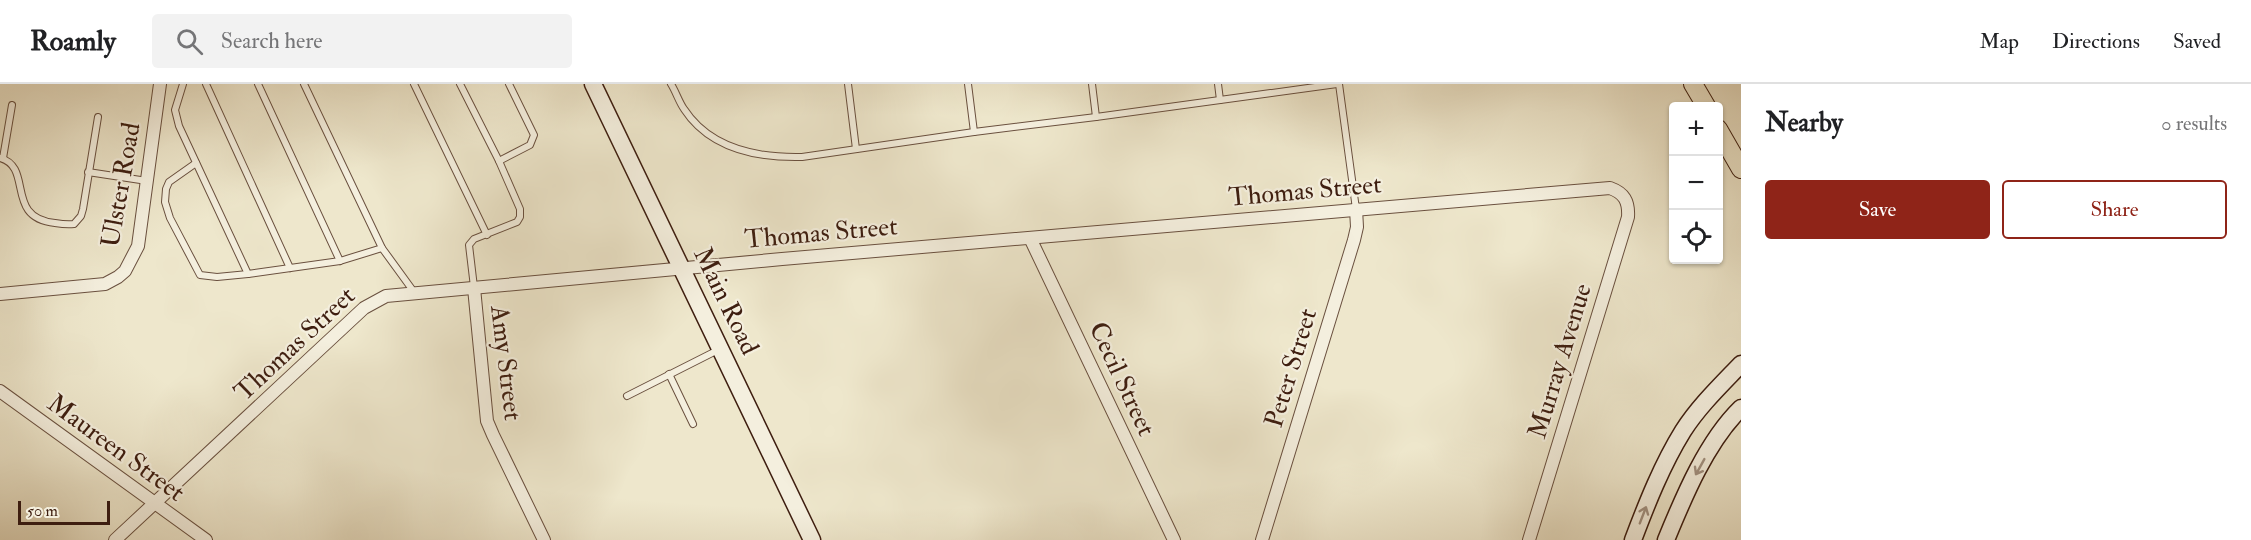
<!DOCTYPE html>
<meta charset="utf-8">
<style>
:root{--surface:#fff;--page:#f2f2f2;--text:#202124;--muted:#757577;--line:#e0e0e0;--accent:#8f2418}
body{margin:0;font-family:"IM FELL Double Pica",serif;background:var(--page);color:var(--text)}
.controls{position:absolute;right:18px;top:18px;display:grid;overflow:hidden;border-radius:6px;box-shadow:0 2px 4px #0004}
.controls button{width:54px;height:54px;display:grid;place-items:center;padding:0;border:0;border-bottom:2px solid var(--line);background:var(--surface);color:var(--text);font:30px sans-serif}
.scale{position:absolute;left:18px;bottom:15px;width:92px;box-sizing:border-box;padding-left:6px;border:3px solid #3e1e10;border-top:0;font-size:16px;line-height:21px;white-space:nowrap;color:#3e1e10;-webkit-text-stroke:4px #f4efde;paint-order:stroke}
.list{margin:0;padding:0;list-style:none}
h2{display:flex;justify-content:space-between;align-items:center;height:78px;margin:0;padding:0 24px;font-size:26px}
h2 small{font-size:20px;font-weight:400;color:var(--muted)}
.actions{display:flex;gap:12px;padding:18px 24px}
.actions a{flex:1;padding:14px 0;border:2px solid var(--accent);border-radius:6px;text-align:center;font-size:21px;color:var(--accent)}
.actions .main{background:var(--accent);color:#fff}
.icon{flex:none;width:33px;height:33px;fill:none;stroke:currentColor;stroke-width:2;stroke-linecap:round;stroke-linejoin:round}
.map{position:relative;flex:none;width:1741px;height:456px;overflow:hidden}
header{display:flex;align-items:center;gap:36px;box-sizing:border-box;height:84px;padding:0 30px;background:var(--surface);border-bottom:2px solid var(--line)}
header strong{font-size:28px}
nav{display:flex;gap:33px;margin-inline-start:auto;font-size:21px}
.search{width:420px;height:54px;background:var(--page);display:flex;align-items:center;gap:15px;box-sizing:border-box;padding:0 21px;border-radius:6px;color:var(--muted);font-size:22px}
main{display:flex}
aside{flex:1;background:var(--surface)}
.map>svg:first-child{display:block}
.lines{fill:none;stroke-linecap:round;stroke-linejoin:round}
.lane-casing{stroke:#6a503f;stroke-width:8}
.street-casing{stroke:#6a503f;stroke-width:14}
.secondary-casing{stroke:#3e1e10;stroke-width:19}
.primary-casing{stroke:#3e1e10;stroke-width:20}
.lane{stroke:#f4efde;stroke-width:6}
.street{stroke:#f4efde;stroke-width:12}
.secondary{stroke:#f4efde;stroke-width:16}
.primary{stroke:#eee7cc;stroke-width:18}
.oneway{stroke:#a29181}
.labels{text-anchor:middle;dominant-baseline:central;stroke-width:4.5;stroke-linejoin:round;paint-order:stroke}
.street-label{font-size:26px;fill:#3e1e10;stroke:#f4efde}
</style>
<header>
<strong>Roamly</strong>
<div class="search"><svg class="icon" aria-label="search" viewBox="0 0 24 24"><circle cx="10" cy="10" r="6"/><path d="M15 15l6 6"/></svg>Search here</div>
<nav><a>Map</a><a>Directions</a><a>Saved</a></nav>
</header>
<main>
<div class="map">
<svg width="1741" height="456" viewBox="0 0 1741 456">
<rect width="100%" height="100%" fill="#eee7cc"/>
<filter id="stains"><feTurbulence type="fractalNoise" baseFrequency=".00333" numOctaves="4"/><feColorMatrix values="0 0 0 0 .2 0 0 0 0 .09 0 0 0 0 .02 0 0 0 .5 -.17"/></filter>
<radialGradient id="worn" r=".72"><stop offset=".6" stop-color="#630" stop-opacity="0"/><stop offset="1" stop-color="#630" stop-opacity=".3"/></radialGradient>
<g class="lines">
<defs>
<g id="lane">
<path d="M183 0 175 26 179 42 248 190 340 177 382 164"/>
<path d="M206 0 290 184"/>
<path d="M258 0 340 177"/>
<path d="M304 0 382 164 414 208"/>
<path d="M414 0 487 151"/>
<path d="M460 0 499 77"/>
<path d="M671 0C676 8 679 18 684 25 710 65 759 74 802 73L974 48 1096 33 1337 0"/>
<path d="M848 0 856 65"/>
<path d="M968 0 974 48"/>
<path d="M1092 0 1096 33"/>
<path d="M1218 0 1220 16"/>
<path d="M1339 0 1356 125"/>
<path d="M0 74C34 83 4 134 55 139 61 140 67 141 74 140L81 132 83 125 98 33"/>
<path d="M3 74 12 21"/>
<path d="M196 79 169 98 166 105 165 118 170 134 200 191 217 193 248 190"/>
<path d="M88 88 147 97"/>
<path d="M474 203 469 161 474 155 517 138 520 133V125L499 77 530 61 534 51 509 0"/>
<path d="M669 290 693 340"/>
<path d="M627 312 720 265"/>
</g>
<g id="street">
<path d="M1030 154 1174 456"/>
<path d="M474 204 487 337 493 351 544 456"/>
<path d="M0 210 105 200 118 193 125 187 138 162 160 0"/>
<path d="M0 307 206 456"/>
<path d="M115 456 364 224 386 212 782 175 1610 104C1624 109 1629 117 1628 133L1529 456"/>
<path d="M1262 456 1354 156 1357 143 1356 125"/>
</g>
<g id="secondary">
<path d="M593 0 812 456"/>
<path d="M1633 456C1647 419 1662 381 1683 347 1699 322 1721 301 1741 280"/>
<path d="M1666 456C1684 412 1707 357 1741 324"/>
</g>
<g id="primary">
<path d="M1693 0 1706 22"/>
<path d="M1718 45 1741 85"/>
</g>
</defs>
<use href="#lane" class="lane-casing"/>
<use href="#street" class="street-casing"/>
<use href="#secondary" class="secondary-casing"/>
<use href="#primary" class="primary-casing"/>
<use href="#lane" class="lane"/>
<use href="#street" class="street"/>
<use href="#secondary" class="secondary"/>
<use href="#primary" class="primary"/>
</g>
<defs><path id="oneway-shaft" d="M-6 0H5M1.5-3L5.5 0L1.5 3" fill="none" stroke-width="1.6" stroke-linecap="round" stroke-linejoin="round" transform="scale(1.5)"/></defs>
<g class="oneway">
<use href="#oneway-shaft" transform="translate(1700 383) rotate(119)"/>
<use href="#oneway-shaft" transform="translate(1643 431) rotate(-69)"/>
</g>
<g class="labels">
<g class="street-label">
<text transform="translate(121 101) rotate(-80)">Ulster Road</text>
<text transform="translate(1305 107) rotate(-5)">Thomas Street</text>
<text transform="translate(821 149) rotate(-5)">Thomas Street</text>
<text transform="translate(726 217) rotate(64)">Main Road</text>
<text transform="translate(295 260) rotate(-43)">Thomas Street</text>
<text transform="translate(1560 277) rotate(-73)">Murray Avenue</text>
<text transform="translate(506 279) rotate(83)">Amy Street</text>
<text transform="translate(1291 284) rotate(-73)">Peter Street</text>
<text transform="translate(1122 295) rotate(65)">Cecil Street</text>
<text transform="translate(116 364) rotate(36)">Maureen Street</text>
</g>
</g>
<rect width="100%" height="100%" filter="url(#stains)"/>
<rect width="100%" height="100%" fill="url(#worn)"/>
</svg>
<div class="controls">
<button>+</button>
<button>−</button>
<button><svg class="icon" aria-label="locate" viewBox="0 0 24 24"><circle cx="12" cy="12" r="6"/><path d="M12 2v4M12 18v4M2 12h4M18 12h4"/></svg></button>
</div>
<div class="scale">50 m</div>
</div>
<aside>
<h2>Nearby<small>0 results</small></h2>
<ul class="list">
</ul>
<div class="actions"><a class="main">Save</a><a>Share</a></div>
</aside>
</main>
